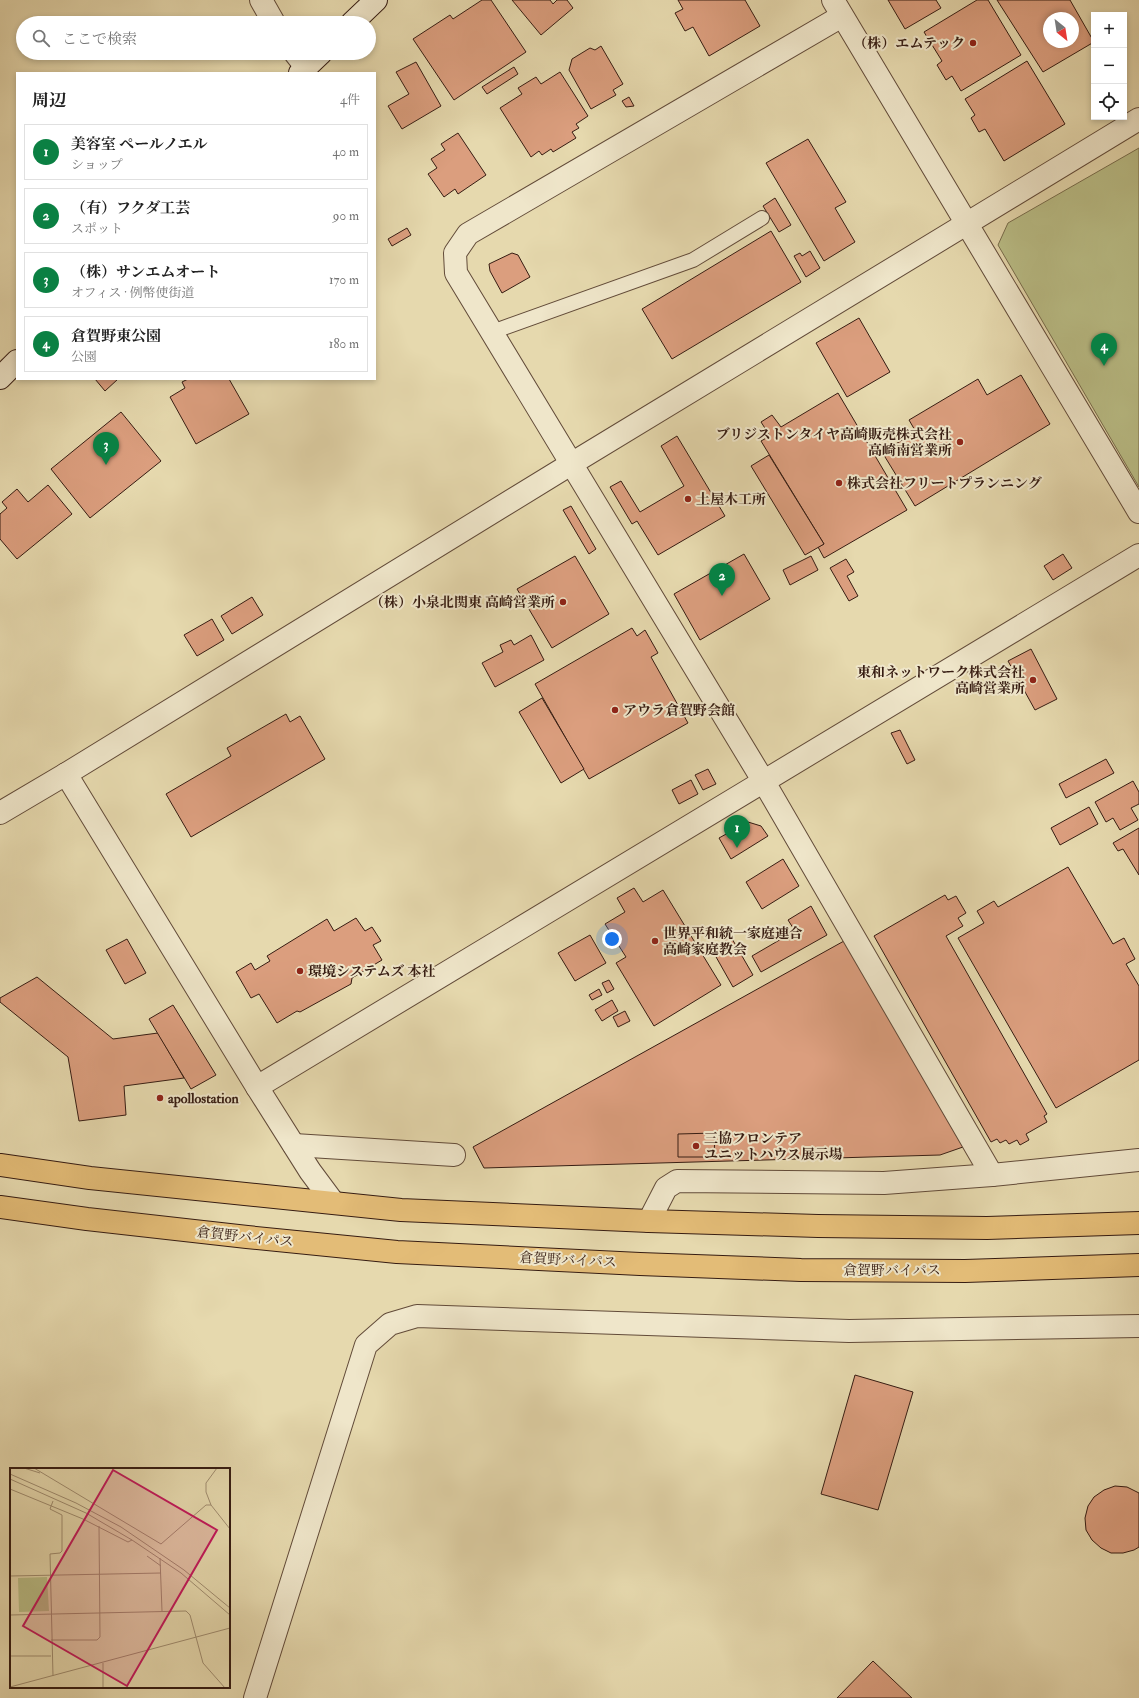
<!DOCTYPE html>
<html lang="ja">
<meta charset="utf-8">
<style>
:root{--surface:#fff;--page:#f2f2f2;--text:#222;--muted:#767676;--line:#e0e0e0;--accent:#0b8043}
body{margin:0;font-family:"IM FELL Double Pica","Noto Serif JP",serif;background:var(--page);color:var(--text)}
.controls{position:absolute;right:12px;top:12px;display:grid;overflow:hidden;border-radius:0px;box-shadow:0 2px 6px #0003}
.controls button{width:36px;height:36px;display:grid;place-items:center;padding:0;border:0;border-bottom:1px solid var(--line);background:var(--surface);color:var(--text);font:20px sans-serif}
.compass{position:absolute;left:1043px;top:12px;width:36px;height:36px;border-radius:50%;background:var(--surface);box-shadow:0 2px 6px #0003;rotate:150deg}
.you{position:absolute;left:612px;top:939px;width:14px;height:14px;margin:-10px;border:3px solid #fff;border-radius:50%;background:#1a73e8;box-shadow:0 0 0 6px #1a73e833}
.badge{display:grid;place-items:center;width:26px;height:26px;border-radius:50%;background:var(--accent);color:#fff;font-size:13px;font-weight:700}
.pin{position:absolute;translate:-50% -33px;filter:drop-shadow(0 1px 2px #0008)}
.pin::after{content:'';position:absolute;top:21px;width:14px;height:12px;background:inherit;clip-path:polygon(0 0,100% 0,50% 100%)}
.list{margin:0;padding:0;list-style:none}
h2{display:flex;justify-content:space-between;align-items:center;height:52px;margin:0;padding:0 16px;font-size:17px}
h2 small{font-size:13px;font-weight:400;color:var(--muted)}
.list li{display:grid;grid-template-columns:26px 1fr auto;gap:12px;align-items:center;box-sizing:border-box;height:56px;margin:0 8px 8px;padding:0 8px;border:1px solid var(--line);border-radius:0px}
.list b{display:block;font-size:15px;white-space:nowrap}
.list p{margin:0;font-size:13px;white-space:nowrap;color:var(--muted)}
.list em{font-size:13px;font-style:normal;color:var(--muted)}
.icon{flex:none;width:22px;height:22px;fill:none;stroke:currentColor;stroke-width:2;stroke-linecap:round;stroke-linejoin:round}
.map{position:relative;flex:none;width:1139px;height:1698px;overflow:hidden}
.search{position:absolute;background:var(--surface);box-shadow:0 2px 6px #0003;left:16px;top:16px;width:360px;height:44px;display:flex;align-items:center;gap:10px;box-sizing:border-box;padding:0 14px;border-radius:22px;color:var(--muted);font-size:15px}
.panel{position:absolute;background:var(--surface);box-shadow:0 2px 6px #0003;left:16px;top:72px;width:360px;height:308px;border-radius:0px}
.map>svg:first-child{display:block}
.green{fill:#babe87;stroke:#786d4c}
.building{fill:#db9e7e;stroke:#361c12;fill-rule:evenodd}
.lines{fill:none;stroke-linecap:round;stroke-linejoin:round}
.service-casing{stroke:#624b39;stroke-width:16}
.minor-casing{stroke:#624b39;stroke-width:24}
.tertiary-casing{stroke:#624b39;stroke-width:24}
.secondary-casing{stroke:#361c12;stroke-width:24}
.trunk-casing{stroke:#361c12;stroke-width:24}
.service{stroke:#efe6ca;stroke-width:14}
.minor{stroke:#efe6ca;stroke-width:22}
.tertiary{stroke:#efe6ca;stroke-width:22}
.secondary{stroke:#efe6ca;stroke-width:22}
.trunk{stroke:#e3bc77;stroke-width:22}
.poi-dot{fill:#8f2418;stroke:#efe6ca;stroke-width:1.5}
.labels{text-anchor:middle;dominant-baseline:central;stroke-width:4;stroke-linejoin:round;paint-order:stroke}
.poi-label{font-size:14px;font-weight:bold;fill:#361c12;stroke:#efe6ca;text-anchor:start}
.street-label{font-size:14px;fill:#361c12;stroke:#efe6ca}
.inset-road{fill:none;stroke:#a08d70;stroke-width:1}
.view{fill:#c2185b;fill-opacity:0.15;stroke:#c2185b;stroke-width:2}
.inset-edge{fill:none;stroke:#361c12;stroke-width:2}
</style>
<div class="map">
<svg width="1139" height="1698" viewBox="0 0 1139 1698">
<rect width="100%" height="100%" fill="#e6d9ae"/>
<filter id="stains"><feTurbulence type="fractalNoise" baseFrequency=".005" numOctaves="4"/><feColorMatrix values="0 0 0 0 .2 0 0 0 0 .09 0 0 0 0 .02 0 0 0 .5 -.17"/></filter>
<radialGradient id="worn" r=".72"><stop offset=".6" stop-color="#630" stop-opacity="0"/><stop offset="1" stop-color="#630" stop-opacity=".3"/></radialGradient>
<path class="green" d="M1139 148V487L998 245 1008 223Z"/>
<g class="building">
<path d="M482 0H491L526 52 454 100 413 39 450 15 453 19Z"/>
<path d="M512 0H550L553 4 557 0H567L573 8 541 35Z"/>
<path d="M678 0H745L760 26 709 56 693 27 685 31 675 13 683 9Z"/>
<path d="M888 0H936L941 8 905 29Z"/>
<path d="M977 0H988L1021 55 961 91 952 76 946 80 937 65 942 61 924 32Z"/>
<path d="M997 0H1070L1094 42 1043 72ZM1049 18H1073V42H1049Z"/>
<path d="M601 46 623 84 613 90 616 95 591 109 569 70 572 59 590 48 595 50Z"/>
<path d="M1027 61 1065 124 1004 161 985 129 979 132 971 118 975 115 965 99Z"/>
<path d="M416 62 441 106 402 129 388 106 409 94 396 72Z"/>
<path d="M514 67 518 74 487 94 482 87Z"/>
<path d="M560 72 588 116 576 124 579 128 572 132 576 138 553 152 551 149 542 155 539 151 531 157 500 108 522 94 518 88 536 77 541 84Z"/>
<path d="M629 97 634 106 626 107 622 101Z"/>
<path d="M458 133 486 175 458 194 455 189 444 197 428 174 437 168 431 159 445 150 441 144Z"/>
<path d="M808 139 846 202 835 208 855 242 824 261 766 163Z"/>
<path d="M775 198 791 225 779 232 763 206Z"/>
<path d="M407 228 411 235 392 246 388 239Z"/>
<path d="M771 231 801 282 672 359 642 309Z"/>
<path d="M810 251 820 268 806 277 794 256 800 253 802 256Z"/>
<path d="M512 253 518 255 530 277 502 293 490 271 489 264Z"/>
<path d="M859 318 890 372 847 397 816 343Z"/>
<path d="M1021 375 1050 424 915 506 882 452 916 432 909 420 978 379 987 395Z"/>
<path d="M95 379H118L105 391Z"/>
<path d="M188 379H229L249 414 196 444 170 397 185 388 182 382Z"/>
<path d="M838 393 907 510 824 558 818 547 824 544 761 441 770 436 761 422 772 415 781 427Z"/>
<path d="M121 412 161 461 90 518 51 469Z"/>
<path d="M677 436 725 516 658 555 637 521 632 524 610 487 621 481 640 512 684 486 661 446Z"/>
<path d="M769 455 824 544 805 555 751 466Z"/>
<path d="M48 485 72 514 17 559 0 539V514L7 508 2 502 17 489 28 502Z"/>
<path d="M571 506 596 549 589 554 563 510Z"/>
<path d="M744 554 770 599 700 640 674 594Z"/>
<path d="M1063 554 1072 568 1053 580 1044 566Z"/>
<path d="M575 556 609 614 552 648 517 589Z"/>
<path d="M811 556 818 570 790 585 783 570Z"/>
<path d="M846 559 854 572 847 576 858 596 849 601 830 568Z"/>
<path d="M252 597 263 615 232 634 221 616Z"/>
<path d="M212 619 224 640 197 656 184 635Z"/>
<path d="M632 628 637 636 645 630 658 653 651 657 688 723 589 779 535 684Z"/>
<path d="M531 635 544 660 495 687 482 663 503 652 500 645 511 640 514 645Z"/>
<path d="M1031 649 1057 699 1035 710 1008 661Z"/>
<path d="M542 698 584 769 561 783 519 712Z"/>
<path d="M286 714 290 722 300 716 325 759 191 837 166 794 231 756 227 748Z"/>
<path d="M900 730 915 760 907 764 891 733Z"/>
<path d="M1106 759 1114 773 1066 798 1059 784Z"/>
<path d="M708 769 716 784 703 790 695 775Z"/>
<path d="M691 780 698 794 679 804 672 790Z"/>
<path d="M1133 781 1139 792V804L1131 808 1138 820 1120 830 1113 818 1106 822 1095 802Z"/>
<path d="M1089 807 1098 824 1060 845 1051 828Z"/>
<path d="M748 822 761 826 768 836 731 859 719 838Z"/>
<path d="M1139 828V875L1123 849 1118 851 1113 843Z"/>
<path d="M783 859 799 886 762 909 746 882Z"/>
<path d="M1068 867 1113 944 1124 938 1135 959 1126 964 1139 986V1060L1056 1108 958 938 984 923 977 911 994 901 998 907Z"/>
<path d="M634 888 643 902 663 890 721 985 654 1026 616 963 626 957 605 924 625 912 617 898Z"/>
<path d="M945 895 948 900 956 896 966 913 958 918 963 926 946 936 1047 1114 1044 1116 1047 1122 1026 1134 1029 1140 1020 1145 1017 1140 1009 1144 1006 1140 1000 1143 997 1139 991 1142 874 936Z"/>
<path d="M811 906 827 935 761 972 752 956 795 931 788 920Z"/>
<path d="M356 918 365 931 372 927 381 941 373 945 382 960 352 978 351 984 300 1012 297 1011 277 1023 259 994 251 998 236 972 251 963 255 970 270 961 267 956 327 919 334 931Z"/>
<path d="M590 935 606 963 575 981 558 953Z"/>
<path d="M731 937 753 975 733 987 711 948Z"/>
<path d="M127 939 146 973 125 984 106 950Z"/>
<path d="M844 941 963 1147 940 1155 484 1168 473 1147Z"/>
<path d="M37 977 113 1039 158 1033 184 1078 124 1086 126 1115 79 1121 68 1057 0 1002V998Z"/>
<path d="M609 980 614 989 607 993 602 983Z"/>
<path d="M599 989 602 995 592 1000 589 995Z"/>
<path d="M612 1000 618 1011 602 1021 595 1010Z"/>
<path d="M173 1005 216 1075 191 1089 149 1019Z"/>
<path d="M625 1011 630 1021 618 1027 613 1017Z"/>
<path d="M715 1133 714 1157H678V1134Z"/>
<path d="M855 1375 913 1392 878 1510 821 1494Z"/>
<path d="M1115 1486 1127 1487 1139 1493V1547L1134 1550 1123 1553H1111L1101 1548 1092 1540 1086 1530 1085 1518 1088 1506 1094 1497 1104 1490Z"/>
<path d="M873 1661 912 1698H837Z"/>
</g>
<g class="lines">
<defs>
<path id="service" d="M492 332 693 260 762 218"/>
<g id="minor">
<path d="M261 0 274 23"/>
<path d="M295 53 306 67"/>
<path d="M66 774 257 1087 310 1171 333 1202"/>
<path d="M257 1087 1139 555"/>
<path d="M294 1145 454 1155"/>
<path d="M649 1221 666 1188 677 1181 884 1183 992 1175 1139 1160"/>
<path d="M255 1698 366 1345 390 1324 417 1316 849 1331 1139 1326"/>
</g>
<g id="tertiary">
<path d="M833 0 1139 512"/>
<path d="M842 16 468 234 455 253 456 273 764 782 992 1175"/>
<path d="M0 813 66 774 571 464 1139 119"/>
</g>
<g id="secondary">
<path d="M352 23 376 0"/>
<path d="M300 73 321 53"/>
<path d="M0 378 17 361"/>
</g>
<g id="trunk">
<path d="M0 1165 90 1178 401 1210 649 1221 818 1226 987 1228 1139 1223"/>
<path d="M0 1207 87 1219 247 1237 397 1252 640 1264 801 1270 965 1271 1139 1265"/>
</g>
</defs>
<use href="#service" class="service-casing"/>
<use href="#minor" class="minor-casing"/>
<use href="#tertiary" class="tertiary-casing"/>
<use href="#secondary" class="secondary-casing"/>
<use href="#trunk" class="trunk-casing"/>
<use href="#service" class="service"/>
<use href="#minor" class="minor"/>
<use href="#tertiary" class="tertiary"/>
<use href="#secondary" class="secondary"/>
<use href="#trunk" class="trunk"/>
</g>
<g class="poi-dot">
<circle cx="973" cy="43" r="4"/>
<circle cx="960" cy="442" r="4"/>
<circle cx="839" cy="483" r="4"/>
<circle cx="688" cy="499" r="4"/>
<circle cx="563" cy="602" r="4"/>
<circle cx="1033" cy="680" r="4"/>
<circle cx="615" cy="710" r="4"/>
<circle cx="655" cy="941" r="4"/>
<circle cx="300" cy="971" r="4"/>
<circle cx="160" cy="1098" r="4"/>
<circle cx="696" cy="1146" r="4"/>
</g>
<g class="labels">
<g class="poi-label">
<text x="965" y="43" text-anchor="end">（株）エムテック</text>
<text x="952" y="434" text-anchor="end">ブリジストンタイヤ高崎販売株式会社<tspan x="952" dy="16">高崎南営業所</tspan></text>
<text x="847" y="483">株式会社フリートプランニング</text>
<text x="696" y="499">土屋木工所</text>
<text x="555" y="602" text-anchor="end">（株）小泉北関東 高崎営業所</text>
<text x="1025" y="672" text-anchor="end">東和ネットワーク株式会社<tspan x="1025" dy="16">高崎営業所</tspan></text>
<text x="623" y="710">アウラ倉賀野会館</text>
<text x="663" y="933">世界平和統一家庭連合<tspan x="663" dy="16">高崎家庭教会</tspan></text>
<text x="308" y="971">環境システムズ 本社</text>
<text x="168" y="1098">apollostation</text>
<text x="704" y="1138">三協フロンテア<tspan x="704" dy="16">ユニットハウス展示場</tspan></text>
</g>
<g class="street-label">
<text transform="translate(245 1237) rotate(6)">倉賀野バイパス</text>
<text transform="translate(568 1260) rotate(3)">倉賀野バイパス</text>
<text x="892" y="1270">倉賀野バイパス</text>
</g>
</g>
<g transform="translate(10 1468)">
<rect width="220" height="220" fill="#e6d9ae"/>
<path d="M37 109 39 143 9 144 8 110Z" fill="#babe87"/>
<path class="inset-road" d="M14 0 30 5M24 0 151 76 196 37H201M207 0 196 15V24L201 37 220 61M0 6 66 35 111 59 174 102 220 140M0 11 76 45 122 72 171 105 220 147M0 21 73 51 118 74 122 72M43 33 40 41 52 47V83L50 85 40 86 43 208M137 88 151 98M150 90 152 143M0 108 151 105M0 147 176 143 180 147 193 195 215 220M41 172H87L90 169 89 58M0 188H41M93 195V220M0 219 220 160"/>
<path class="view" d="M103 2 207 62 117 218 13 158Z"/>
<rect width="220" height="220" class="inset-edge"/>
</g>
<rect width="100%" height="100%" filter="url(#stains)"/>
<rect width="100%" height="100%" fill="url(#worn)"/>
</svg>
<div class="controls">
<button>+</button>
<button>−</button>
<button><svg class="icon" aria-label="locate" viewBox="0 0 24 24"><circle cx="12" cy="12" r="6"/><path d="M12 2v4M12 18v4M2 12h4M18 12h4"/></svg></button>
</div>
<svg class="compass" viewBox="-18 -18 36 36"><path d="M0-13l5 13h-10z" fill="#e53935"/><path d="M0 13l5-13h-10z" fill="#767676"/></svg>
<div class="you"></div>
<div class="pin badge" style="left:737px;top:848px">1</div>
<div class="pin badge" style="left:722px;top:596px">2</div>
<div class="pin badge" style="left:106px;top:465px">3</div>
<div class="pin badge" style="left:1104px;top:366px">4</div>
<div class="search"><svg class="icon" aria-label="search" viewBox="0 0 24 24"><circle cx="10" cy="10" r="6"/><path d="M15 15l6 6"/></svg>ここで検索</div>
<section class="panel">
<h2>周辺<small>4件</small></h2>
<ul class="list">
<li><span class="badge">1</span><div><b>美容室 ペールノエル</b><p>ショップ</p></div><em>40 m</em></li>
<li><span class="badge">2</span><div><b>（有）フクダ工芸</b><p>スポット</p></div><em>90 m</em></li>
<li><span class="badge">3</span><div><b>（株）サンエムオート</b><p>オフィス · 例幣使街道</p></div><em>170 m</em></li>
<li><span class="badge">4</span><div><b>倉賀野東公園</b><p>公園</p></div><em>180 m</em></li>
</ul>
</section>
</div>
